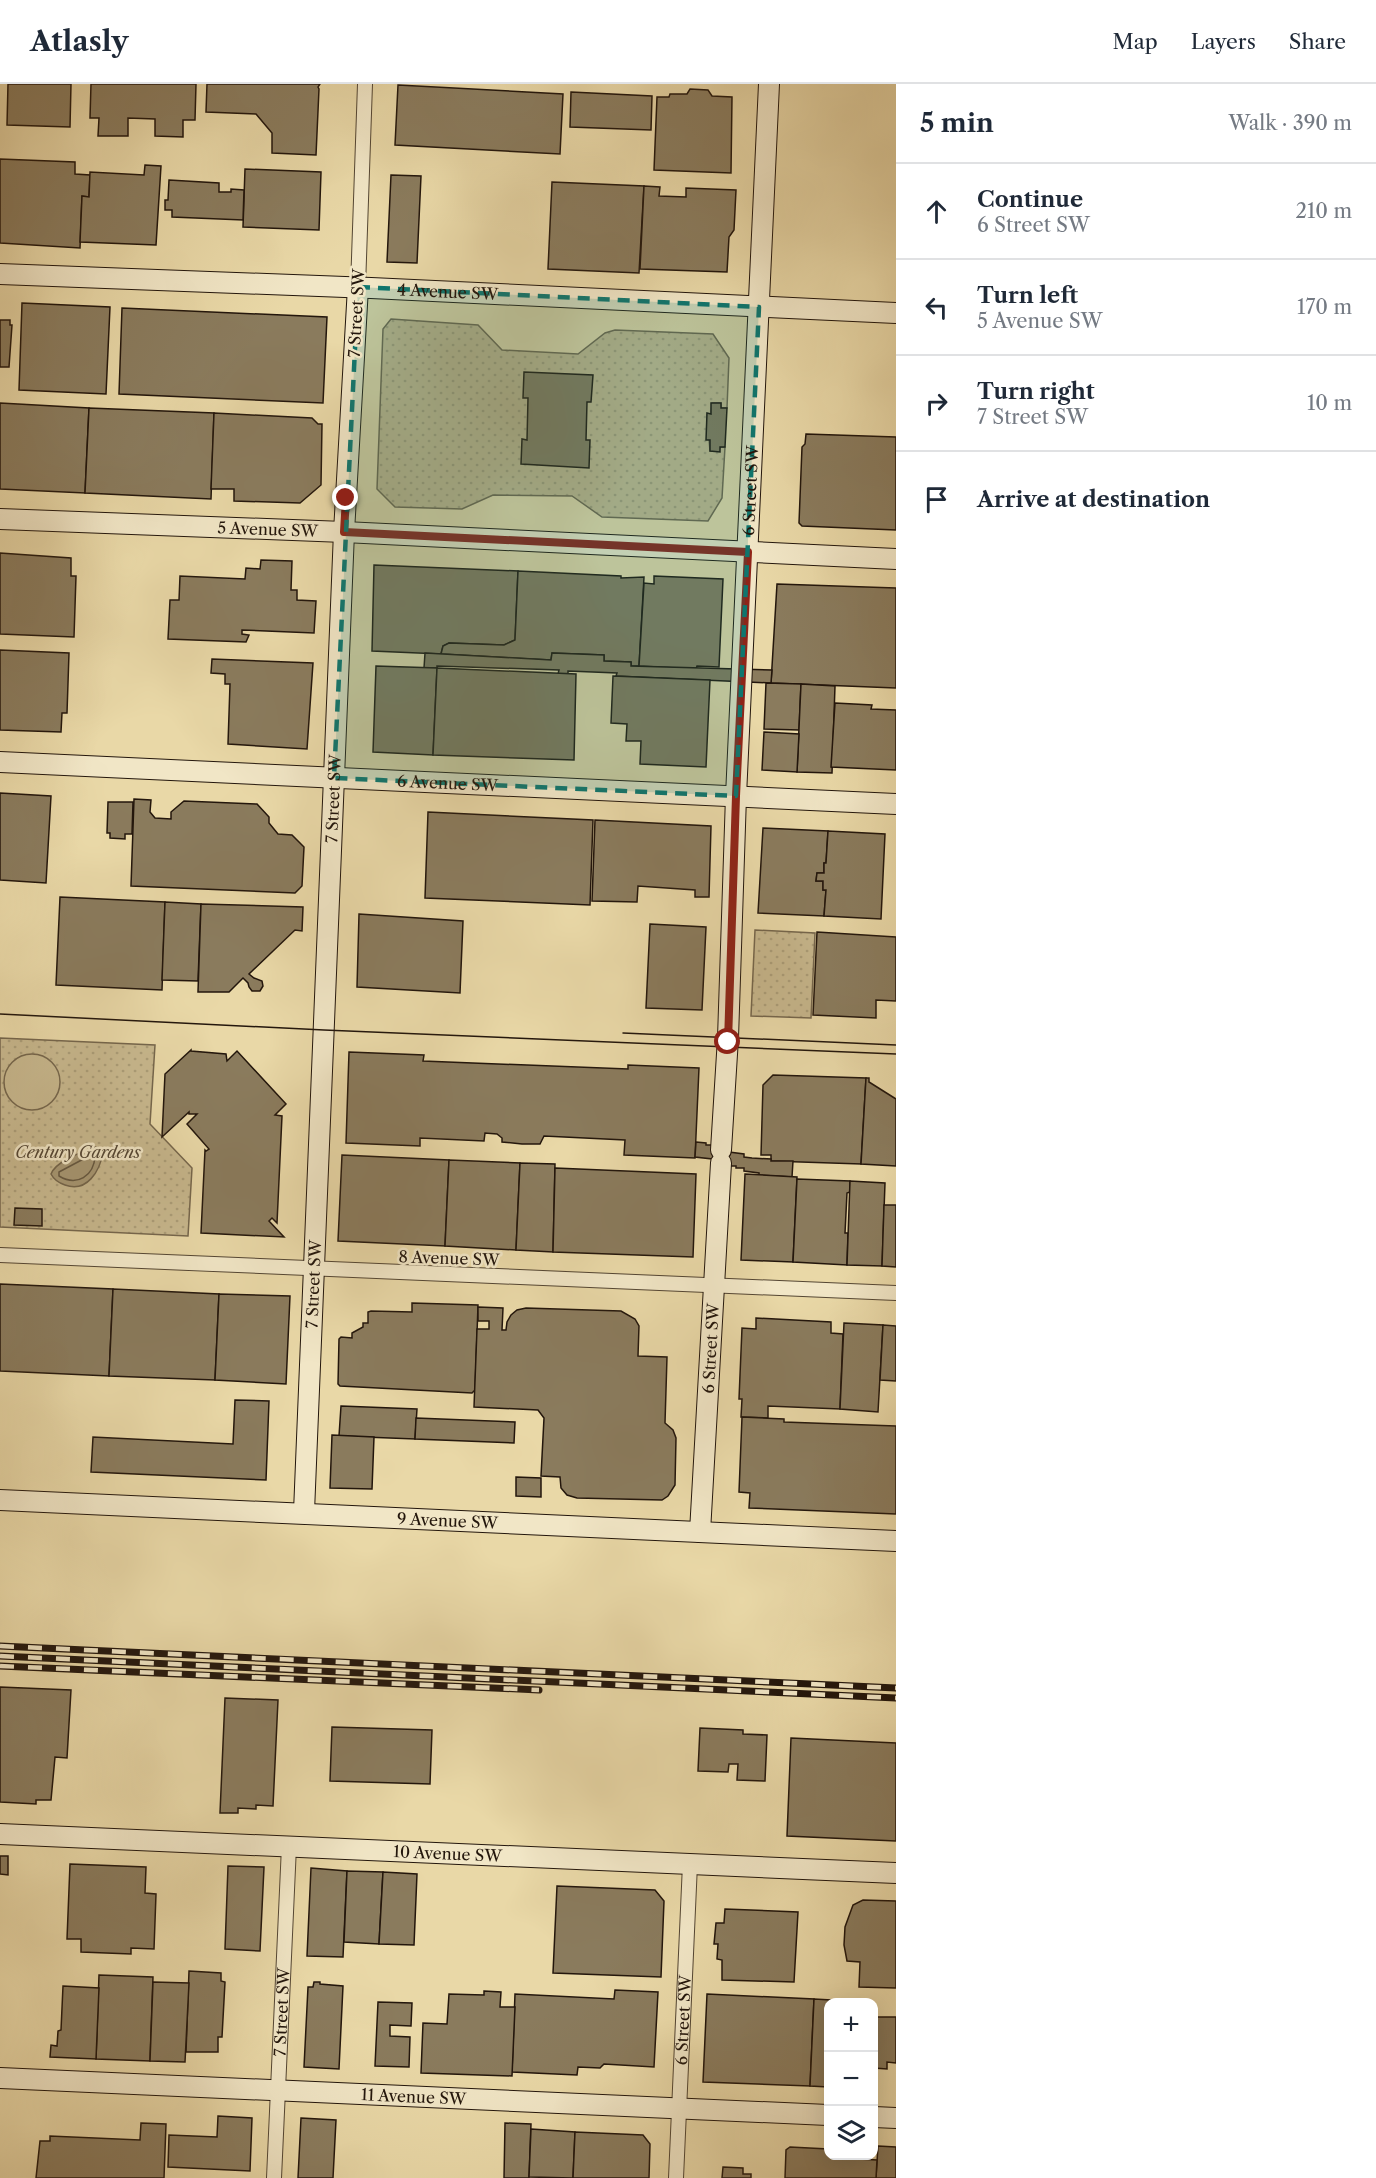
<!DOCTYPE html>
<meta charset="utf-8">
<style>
:root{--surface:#fff;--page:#f2f2f3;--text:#1f2937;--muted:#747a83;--line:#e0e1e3}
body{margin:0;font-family:"Libre Caslon Text",serif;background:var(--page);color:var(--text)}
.controls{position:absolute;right:18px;bottom:18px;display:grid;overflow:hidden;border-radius:12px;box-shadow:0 6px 24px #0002}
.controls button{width:54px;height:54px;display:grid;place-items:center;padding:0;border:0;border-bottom:2px solid var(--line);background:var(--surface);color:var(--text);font:30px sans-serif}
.stop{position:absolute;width:18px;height:18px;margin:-14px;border:4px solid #8f2418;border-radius:50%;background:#fff}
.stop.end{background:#8f2418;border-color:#fff;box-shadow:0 2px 6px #0008}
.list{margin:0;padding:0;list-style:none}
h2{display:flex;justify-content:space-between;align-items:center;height:78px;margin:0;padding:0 24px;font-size:26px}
h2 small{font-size:20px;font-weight:400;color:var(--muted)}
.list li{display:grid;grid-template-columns:39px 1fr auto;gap:18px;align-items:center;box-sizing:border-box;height:96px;padding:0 24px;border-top:2px solid var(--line)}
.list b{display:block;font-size:22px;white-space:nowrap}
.list p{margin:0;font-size:20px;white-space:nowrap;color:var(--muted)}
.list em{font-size:20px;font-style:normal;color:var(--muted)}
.icon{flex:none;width:33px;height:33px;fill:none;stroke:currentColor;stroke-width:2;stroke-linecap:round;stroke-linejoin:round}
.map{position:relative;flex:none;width:896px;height:2094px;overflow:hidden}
header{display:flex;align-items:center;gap:36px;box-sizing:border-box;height:84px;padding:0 30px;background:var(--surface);border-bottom:2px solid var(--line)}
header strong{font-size:28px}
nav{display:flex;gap:33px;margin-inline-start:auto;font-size:21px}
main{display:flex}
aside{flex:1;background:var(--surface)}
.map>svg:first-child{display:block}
.park{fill:url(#park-dots);stroke:#75664c;stroke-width:1.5}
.pitch{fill:#c7b78d;stroke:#75664c;stroke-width:1.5}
.water{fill:#a69672;stroke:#726349;stroke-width:1.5}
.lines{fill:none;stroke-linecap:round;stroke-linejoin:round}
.shore{stroke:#64563f;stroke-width:1.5}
.building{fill:#8a7b5d;stroke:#23160c;stroke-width:1.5}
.street-casing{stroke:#544633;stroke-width:16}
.secondary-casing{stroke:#23160c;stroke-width:22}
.street{stroke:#f1e6c6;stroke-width:14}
.secondary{stroke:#f1e6c6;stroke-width:20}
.tram{stroke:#23160c;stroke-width:1.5}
.rail-casing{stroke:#23160c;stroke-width:7}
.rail{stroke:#f1e6c6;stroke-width:4.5;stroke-dasharray:14;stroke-linecap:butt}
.route{stroke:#8f2418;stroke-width:8}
.marked{fill:#0f766e;fill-opacity:0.2;stroke:#0f766e;stroke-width:4.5;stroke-dasharray:12 8;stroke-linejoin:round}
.labels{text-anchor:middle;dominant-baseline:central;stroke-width:5;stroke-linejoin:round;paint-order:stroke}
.street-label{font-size:16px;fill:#23160c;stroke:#f1e6c6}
.park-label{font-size:16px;font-style:italic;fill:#544633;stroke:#f1e6c6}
</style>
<header>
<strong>Atlasly</strong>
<nav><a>Map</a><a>Layers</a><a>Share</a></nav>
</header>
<main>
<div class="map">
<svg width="896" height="2094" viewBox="0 0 896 2094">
<defs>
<pattern id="park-dots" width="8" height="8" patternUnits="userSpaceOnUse" patternTransform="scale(1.5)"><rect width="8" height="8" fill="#c7b78d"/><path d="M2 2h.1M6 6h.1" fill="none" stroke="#ab9d78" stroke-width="1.8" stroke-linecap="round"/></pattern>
</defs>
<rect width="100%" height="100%" fill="#e9d8a7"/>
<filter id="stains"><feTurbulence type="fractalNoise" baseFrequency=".00333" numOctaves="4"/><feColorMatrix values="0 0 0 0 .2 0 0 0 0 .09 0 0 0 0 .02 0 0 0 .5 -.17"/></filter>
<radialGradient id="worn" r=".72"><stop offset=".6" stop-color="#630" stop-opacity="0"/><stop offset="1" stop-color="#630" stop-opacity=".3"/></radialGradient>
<g class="park">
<path d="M391 235 478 241 502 266 578 270 605 249 615 246 713 250 729 274 727 324H721V319H712L711 330H707L710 367H719L720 363H725L722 414 708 437 602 433 572 412 493 411 462 425 395 423 377 405 383 245Z"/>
<path d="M755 846 815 849 811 934 751 932Z"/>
<path d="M0 954 155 961 150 1040 192 1084 188 1152 0 1143Z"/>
</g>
<circle class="pitch" cx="32" cy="998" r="28"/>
<path class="water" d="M95 1063 100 1064 103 1068C100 1087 87 1109 65 1101 59 1099 54 1096 51 1090 56 1077 82 1068 95 1063Z"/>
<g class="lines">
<path class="shore" d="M91 1071 95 1072C94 1092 77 1103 59 1092V1088Z"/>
</g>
<g class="building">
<path d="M8 0H71L70 43 7 41Z"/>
<path d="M91 0H196L195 36H183V53L155 52V35L128 34V52H98L99 34H90Z"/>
<path d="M207 0H320L318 3 319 5 316 71 272 69V49L256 30 206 28Z"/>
<path d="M398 1 563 10 560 70 395 61Z"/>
<path d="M690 5 708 6 712 12 732 13 731 89 654 86 657 13H669L670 10H687Z"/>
<path d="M571 8 652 12 651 46 570 43Z"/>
<path d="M0 75 75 78V90L90 91 89 113 82 112 80 164 0 159Z"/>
<path d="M145 81 161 82 156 161 80 158 82 112 89 113 90 88 144 91Z"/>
<path d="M245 85 321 88 319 146 243 143Z"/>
<path d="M391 91 421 92 417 179 387 178Z"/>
<path d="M169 96 219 99V108H231V105L244 106 243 136 172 133V126H165V116H168Z"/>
<path d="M552 98 644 102 639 189 548 185Z"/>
<path d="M644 102 660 103 659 112 686 113V104L736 106 734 146 729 153 727 188 640 185Z"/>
<path d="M22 219 110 223 106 310 19 306Z"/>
<path d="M122 224 327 233 323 319 119 310Z"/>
<path d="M0 236H10V241H12L9 283H0Z"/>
<path d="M524 288 593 291 591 318H587L586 356H590L589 384 521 380 522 355 527 356 528 314H523Z"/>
<path d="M0 319 89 324 85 409 0 405Z"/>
<path d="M711 319H721V324H727L725 363H720V368L710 367V356H706L707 329 711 330Z"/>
<path d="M89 324 214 329 211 415 85 409Z"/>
<path d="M214 329 312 334 318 340H322L321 401 300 419 234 417V405H211Z"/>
<path d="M806 350 896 353V446L802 442 799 439 802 363 805 360Z"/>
<path d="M0 469 71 474V492H76L74 553 0 550Z"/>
<path d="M261 476 292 477 291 506H297V516L316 517 314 549 242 546V550L249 551 246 558 168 555 170 516H179L180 492 245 495 246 484 260 485Z"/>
<path d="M374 481 518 487 515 556 504 561 449 559 443 562 441 570 372 567Z"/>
<path d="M518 487 621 492V494L644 493 639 582H631V578L604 577V571L552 569 551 576 441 570 443 562 449 559 504 561 515 556Z"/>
<path d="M654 492 723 495 719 583 697 582 696 585 639 582 644 499 654 500Z"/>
<path d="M777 500 896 504V604L771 599Z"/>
<path d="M0 566 69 569 67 629H62L61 648 0 646Z"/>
<path d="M425 569 551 576 552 569 604 571V577L631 578V582L772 586 771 599 616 592 617 589 568 587V590H558L559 586 437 582V584H424Z"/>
<path d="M212 575 313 579 307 665 228 660 230 600H225V590L211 589Z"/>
<path d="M376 582 437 584 433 671 373 668Z"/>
<path d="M437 584 576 590 574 676 433 671Z"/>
<path d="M613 592 710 596 706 683 640 680 641 657H626L627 640 611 639Z"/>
<path d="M766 599 801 600 799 646 764 645Z"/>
<path d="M801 600 835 602 832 689 797 688Z"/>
<path d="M835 619 872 621 871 625 896 626V686L831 683Z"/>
<path d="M764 648 799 650 797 688 762 686Z"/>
<path d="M0 709 51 712 46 799 0 796Z"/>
<path d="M134 715 151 716 150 728 155 734 171 735V728L184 717 257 720 269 733V739L278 750 292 751 304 763 302 802 295 809 131 802Z"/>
<path d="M108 718H133L132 750H125V755L110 754V749H107Z"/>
<path d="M428 728 593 736 590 821 425 814Z"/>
<path d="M595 736 711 742 709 813H695V806L638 802 637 818 592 817Z"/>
<path d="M763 744 828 747 826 779H824V789H817L816 797H823V806H826L824 832 758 829Z"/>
<path d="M828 747 885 750 881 835 824 832 826 806H823V797H816L817 789H824V779H826Z"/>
<path d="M60 813 165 818 162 906 56 901Z"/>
<path d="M165 818 201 820 198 897 162 896Z"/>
<path d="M201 820 303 823 302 847 295 846 249 890 254 894 262 897 263 902 260 907H252L249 903 248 899 243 894 229 908H198Z"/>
<path d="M359 830 463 837 460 909 357 903Z"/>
<path d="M650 840 706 843 702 926 646 924Z"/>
<path d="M817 848 896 853V917L876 916V934L813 931Z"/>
<path d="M191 966V967L226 970 227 977 237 967 286 1020 275 1031 282 1032 277 1139 272 1134 269 1137 284 1153 201 1149 205 1066 206 1067 209 1065 187 1040 197 1030H189V1028L162 1053 165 990Z"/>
<path d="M349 968 424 971 423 977 628 985V981L699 984 695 1074 624 1071 625 1056 544 1052 540 1060H522L502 1058V1054L497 1050 485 1049 484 1057 420 1054V1062L346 1059Z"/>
<path d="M773 991 866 994 861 1080 771 1077V1071H761L763 1001Z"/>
<path d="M866 994H869V998L896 1015V1082L861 1080Z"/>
<path d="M696 1058 706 1059V1061H713L729 1068 744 1070V1073L752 1074 771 1075V1077H793L792 1093 759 1091V1089L744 1087V1084H736V1082H728L712 1077V1075L695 1073Z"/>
<path d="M342 1071 449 1076 445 1162 338 1157Z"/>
<path d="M449 1076 520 1079 516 1166 445 1162Z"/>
<path d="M520 1079 555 1080 553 1168 516 1166Z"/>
<path d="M555 1084 696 1090 693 1173 553 1168Z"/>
<path d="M745 1090 797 1093 793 1178 741 1176Z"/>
<path d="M797 1095 850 1097V1108L847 1109 845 1149H848L847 1181 793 1178Z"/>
<path d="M850 1097 885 1099 882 1182 847 1181Z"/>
<path d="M884 1121H896V1183L882 1182Z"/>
<path d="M15 1124 42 1125V1142L14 1141Z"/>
<path d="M0 1200 113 1205 109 1292 0 1287Z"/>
<path d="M113 1205 219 1210 215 1296 109 1292Z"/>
<path d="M219 1210 290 1212 286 1300 215 1296Z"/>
<path d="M412 1219 478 1221 475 1306 472 1309 340 1302 338 1300 339 1255 341 1253 352 1254V1249L363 1243V1239H368V1228L371 1227 412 1228Z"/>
<path d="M478 1223 503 1224 502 1246H506L507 1238 511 1231 517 1226 526 1224 621 1227 635 1235 639 1242 638 1272 667 1273 665 1339 673 1346 676 1354 675 1401 668 1412 662 1416 577 1414 567 1411 561 1404 560 1393 541 1392 544 1334 538 1326 474 1323 477 1245H489V1237H478Z"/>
<path d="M756 1234 831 1238V1249L843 1250 840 1325 768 1322V1334L741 1333 742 1315H739L742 1244 756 1245Z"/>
<path d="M844 1239 883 1241 878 1328 840 1325Z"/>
<path d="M883 1241 896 1242V1297L880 1296Z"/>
<path d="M235 1316 269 1317 266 1396 91 1388 93 1353 233 1360Z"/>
<path d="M341 1322 417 1325 415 1355 339 1352Z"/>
<path d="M742 1333 784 1335V1338L896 1342V1430L749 1424 750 1409 739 1408Z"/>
<path d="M416 1334 515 1338 514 1359 415 1355Z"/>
<path d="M332 1351 374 1353 372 1405 330 1404Z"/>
<path d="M516 1393 541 1394V1413L516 1412Z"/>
<path d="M0 1603 71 1606 67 1674 55 1673 51 1716H36V1720L0 1718Z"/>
<path d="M225 1614 278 1616 273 1722 256 1721V1725L238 1724V1729H220Z"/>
<path d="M332 1643 432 1646 430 1700 330 1697Z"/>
<path d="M700 1644 743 1646V1650L767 1651 765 1697 737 1696 738 1680H729L728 1688 698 1687Z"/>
<path d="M791 1654 896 1659V1757L787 1752Z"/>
<path d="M0 1772H8V1791L0 1790Z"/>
<path d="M70 1780 146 1783 145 1809 156 1810 154 1865 131 1864V1870L81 1868V1855H67Z"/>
<path d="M228 1782 264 1783 260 1867 225 1865Z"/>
<path d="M311 1784 347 1787 343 1873 307 1872Z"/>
<path d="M347 1787 383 1788 379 1860 344 1858Z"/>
<path d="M383 1788 417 1790 414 1861 379 1860Z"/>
<path d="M557 1802 655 1806 664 1817 661 1893 553 1889Z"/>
<path d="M863 1816 896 1817V1904L859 1903 860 1878 847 1877 844 1861 845 1843 853 1821Z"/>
<path d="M725 1825 798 1828 794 1898 722 1896V1876L717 1875 718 1860H714L716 1839H724Z"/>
<path d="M189 1887 221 1889V1897L225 1898 222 1953H218V1968H186Z"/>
<path d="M99 1891 153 1893 150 1977 96 1975Z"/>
<path d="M153 1898 189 1899 185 1978 150 1977Z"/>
<path d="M314 1898H320V1900L343 1902 339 1985 304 1983 308 1903H313Z"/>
<path d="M63 1902 99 1904 96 1975 50 1973 51 1961 57 1962 58 1947 61 1946Z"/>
<path d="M615 1906 658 1908 654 1983 604 1980 600 1984 578 1983 577 1991 512 1988 515 1910 614 1915Z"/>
<path d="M484 1907 501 1908 500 1923H515L512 1992 421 1989 423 1939 447 1940 449 1910 484 1911Z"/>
<path d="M707 1910 814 1915 810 2002 703 1998Z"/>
<path d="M814 1915 849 1917 828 1918V2003L810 2002Z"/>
<path d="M378 1918 412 1919 411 1942 390 1941V1952L410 1953 409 1983 375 1982Z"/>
<path d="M874 1933H896V1979L887 1978V1985L874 1984Z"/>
<path d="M218 2032 252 2034 250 2087 168 2083 169 2051 217 2053Z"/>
<path d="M301 2034 336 2036 333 2094H298Z"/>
<path d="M141 2039 166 2040 164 2094H36L40 2057H50V2052L140 2056Z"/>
<path d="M505 2039 531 2040 529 2094H504Z"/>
<path d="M531 2045 575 2048 573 2094 529 2093Z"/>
<path d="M575 2048 643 2051 650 2060 649 2094H573Z"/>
<path d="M878 2062 896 2063V2094H876Z"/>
<path d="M790 2063 828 2065V2072H859V2075L877 2076 876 2094H785L786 2066Z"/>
<path d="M723 2083 743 2084V2090H751V2094H722Z"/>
</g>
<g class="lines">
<defs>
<g id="street">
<path d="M358 203 365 0"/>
<path d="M0 1171 896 1209"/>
<path id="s1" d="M274 2094 289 1762"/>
<path id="s2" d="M676 2094 690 1780"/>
</g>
<g id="secondary">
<path id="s3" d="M0 190 371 204 896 229"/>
<path id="s4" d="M0 435 344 448 896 475"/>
<path id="s5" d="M0 678 896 720"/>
<path id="s6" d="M721 1066 728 954 736 712 769 0"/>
<path id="s7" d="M0 1416 896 1457"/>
<path id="s8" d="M304 1428 344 448 358 203"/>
<path id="s9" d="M700 1448 721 1079"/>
<path id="s10" d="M0 1750 896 1789"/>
<path id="s11" d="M0 1994 828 2031"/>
<path d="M874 2033 896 2034"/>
</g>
</defs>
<use href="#street" class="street-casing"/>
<use href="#secondary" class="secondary-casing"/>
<use href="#street" class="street"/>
<use href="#secondary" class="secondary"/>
<g class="tram">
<path d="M0 930 324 946 896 970"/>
<path d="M623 949 896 961"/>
</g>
<defs>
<g id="rail">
<path d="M0 1562 896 1604"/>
<path d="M0 1572 896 1614"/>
<path d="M0 1582 539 1606"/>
</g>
</defs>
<use href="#rail" class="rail-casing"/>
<use href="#rail" class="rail"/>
</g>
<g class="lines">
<path class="route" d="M346 414 344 448 748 468 736 712 728 958"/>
</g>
<path class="marked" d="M358 203 759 223 736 712 334 694Z"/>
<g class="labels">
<g class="street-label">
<text stroke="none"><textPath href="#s3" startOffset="448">4 Avenue SW</textPath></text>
<text transform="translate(356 229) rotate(-87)">7 Street SW</text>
<text stroke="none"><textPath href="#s6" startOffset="660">6 Street SW</textPath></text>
<text stroke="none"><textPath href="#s4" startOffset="268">5 Avenue SW</textPath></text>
<text stroke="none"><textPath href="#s5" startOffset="448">6 Avenue SW</textPath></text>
<text stroke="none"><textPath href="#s8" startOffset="714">7 Street SW</textPath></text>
<text transform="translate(449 1174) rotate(2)">8 Avenue SW</text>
<text stroke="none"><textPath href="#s8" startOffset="228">7 Street SW</textPath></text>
<text stroke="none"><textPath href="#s9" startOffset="184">6 Street SW</textPath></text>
<text stroke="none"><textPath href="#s7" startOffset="448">9 Avenue SW</textPath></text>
<text stroke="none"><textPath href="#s10" startOffset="448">10 Avenue SW</textPath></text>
<text stroke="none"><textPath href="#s1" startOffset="166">7 Street SW</textPath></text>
<text stroke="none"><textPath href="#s2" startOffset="158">6 Street SW</textPath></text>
<text stroke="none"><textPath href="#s11" startOffset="414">11 Avenue SW</textPath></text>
</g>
<g class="park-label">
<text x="78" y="1068">Century Gardens</text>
</g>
</g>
<rect width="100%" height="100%" filter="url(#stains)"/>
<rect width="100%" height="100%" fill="url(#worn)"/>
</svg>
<div class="controls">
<button>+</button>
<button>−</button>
<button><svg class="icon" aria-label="layers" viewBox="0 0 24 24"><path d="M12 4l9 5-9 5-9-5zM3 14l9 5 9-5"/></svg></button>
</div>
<div class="stop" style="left:728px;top:958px"></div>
<div class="stop end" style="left:346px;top:414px"></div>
</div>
<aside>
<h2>5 min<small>Walk · 390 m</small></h2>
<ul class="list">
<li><svg class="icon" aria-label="ahead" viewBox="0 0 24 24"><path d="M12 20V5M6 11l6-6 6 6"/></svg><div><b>Continue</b><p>6 Street SW</p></div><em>210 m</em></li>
<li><svg class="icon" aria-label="left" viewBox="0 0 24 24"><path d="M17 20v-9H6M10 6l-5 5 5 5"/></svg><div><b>Turn left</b><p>5 Avenue SW</p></div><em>170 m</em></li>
<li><svg class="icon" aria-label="right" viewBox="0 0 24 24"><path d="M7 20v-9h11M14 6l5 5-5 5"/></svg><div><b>Turn right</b><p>7 Street SW</p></div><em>10 m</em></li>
<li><svg class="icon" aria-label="arrive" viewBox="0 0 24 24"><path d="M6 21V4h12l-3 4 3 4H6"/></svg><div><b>Arrive at destination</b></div></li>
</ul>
</aside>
</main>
